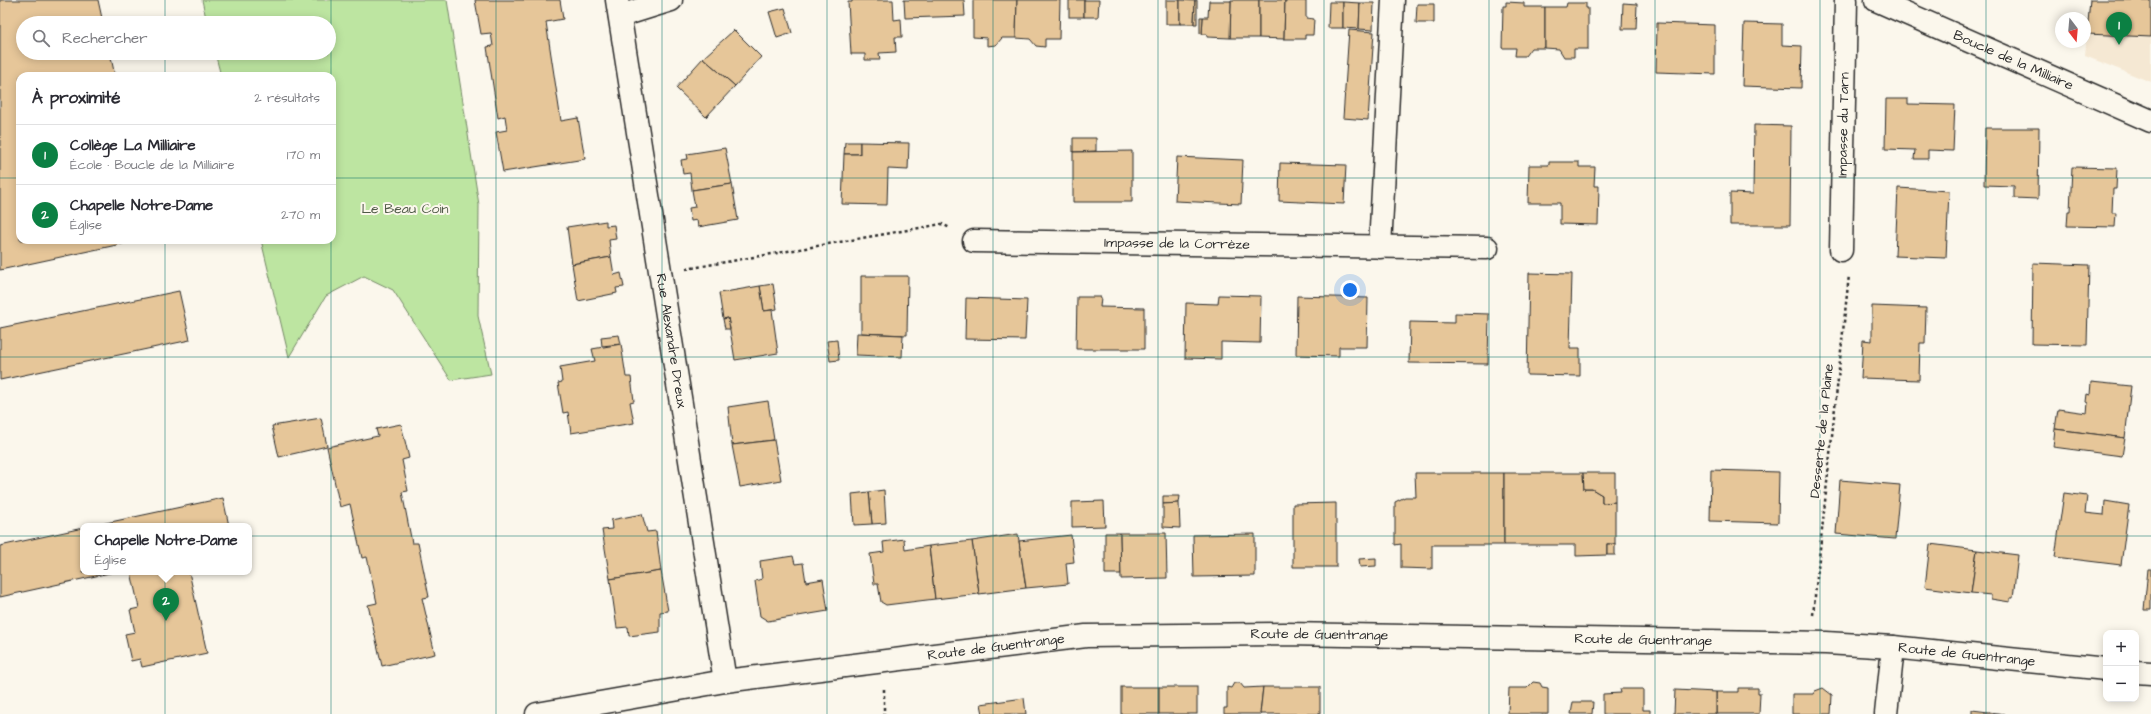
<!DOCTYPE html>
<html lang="fr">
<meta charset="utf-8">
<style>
:root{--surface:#fff;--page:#f2f2f3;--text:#2b2b33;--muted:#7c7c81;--line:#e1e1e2;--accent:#0b8043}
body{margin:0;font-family:"Architects Daughter",sans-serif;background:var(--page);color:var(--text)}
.controls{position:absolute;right:12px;bottom:12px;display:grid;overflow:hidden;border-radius:8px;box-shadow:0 2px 10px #0003}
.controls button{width:36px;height:36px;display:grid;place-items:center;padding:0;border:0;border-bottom:1px solid var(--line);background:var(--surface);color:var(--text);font:20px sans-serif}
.compass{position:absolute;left:2055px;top:12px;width:36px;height:36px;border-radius:50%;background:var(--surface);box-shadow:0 2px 10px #0003;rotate:164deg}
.you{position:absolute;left:1350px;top:290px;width:14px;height:14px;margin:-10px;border:3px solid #fff;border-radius:50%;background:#1a73e8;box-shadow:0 0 0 6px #1a73e833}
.badge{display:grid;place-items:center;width:26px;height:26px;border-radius:50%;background:var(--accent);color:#fff;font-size:13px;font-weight:700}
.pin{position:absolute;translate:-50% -33px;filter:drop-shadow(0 1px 2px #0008)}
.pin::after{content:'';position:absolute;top:21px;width:14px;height:12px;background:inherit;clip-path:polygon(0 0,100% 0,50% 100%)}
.popup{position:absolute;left:80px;top:523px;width:172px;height:52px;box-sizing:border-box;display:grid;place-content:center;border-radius:8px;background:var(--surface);filter:drop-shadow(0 1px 3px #0005);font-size:13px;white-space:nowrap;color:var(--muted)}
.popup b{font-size:15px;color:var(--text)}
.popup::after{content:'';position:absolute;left:50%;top:100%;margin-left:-8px;border:8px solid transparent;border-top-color:var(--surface)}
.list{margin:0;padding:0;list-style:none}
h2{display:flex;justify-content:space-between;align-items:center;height:52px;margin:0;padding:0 16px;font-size:17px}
h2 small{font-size:13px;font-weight:400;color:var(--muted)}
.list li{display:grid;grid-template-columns:26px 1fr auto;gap:12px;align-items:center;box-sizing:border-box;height:60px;padding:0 16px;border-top:1px solid var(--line)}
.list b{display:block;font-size:15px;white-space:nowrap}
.list p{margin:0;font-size:13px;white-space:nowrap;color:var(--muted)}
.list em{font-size:13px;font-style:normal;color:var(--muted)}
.icon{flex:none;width:22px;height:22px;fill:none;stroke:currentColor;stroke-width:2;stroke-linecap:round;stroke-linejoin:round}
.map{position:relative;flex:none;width:2151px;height:714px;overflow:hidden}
.search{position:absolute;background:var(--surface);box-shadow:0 2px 10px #0003;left:16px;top:16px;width:320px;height:44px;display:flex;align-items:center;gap:10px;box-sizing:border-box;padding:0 14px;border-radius:22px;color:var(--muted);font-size:15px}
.panel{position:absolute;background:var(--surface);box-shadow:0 2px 10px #0003;left:16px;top:72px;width:320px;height:172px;border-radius:12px}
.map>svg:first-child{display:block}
.built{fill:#f5e8d3}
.green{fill:#bde5a1;stroke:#748866}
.building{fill:#e6c699;stroke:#2b2b2b}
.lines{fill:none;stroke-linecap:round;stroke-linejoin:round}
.street-casing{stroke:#2b2b2b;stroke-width:25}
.secondary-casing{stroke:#2b2b2b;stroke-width:25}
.path{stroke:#2b2b2b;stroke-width:2.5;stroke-dasharray:3 3;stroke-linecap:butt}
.street{stroke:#fbf7ec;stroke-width:22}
.secondary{stroke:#fbf7ec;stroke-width:22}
.grid{fill:none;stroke:#0f766e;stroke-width:1;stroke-opacity:0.55}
.labels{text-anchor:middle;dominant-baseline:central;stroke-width:4;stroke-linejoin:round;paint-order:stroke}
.street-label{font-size:14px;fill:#2b2b2b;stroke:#fbf7ec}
.park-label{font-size:14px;fill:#505a48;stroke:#fbf7ec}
</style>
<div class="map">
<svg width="2151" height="714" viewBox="0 0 2151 714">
<rect width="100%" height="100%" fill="#fbf7ec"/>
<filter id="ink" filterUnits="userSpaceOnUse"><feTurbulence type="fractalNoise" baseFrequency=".025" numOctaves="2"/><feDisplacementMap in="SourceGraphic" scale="8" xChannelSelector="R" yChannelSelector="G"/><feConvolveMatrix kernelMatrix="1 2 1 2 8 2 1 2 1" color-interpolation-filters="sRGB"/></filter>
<g filter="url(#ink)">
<path class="built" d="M2090 0H2151V82L2085 56Z"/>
<path class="green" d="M202 0H447L479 205 478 316 491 374 451 380 393 290 364 276 326 296 289 357 261 240H332V76H221L215 53H329V23H207Z"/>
<g class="building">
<path d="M0 0H98L103 23H23V53H110L115 76H20V240H140L0 270Z"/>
<path d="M475 0H560L563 19 546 22 561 121 578 118 585 159 503 172 496 132 507 130 505 116 498 118 487 47 493 46 491 33 481 34Z"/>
<path d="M852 0H893L894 20 901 19 902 37H895L896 52 879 53 880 60H865V54H851L848 2H852Z"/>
<path d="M904 0H964L965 16 905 18Z"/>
<path d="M973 0H1017L1016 38H1002L996 45 987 46V38L973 37Z"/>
<path d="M1017 0H1060L1059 39H1045V47L1036 46 1030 39 1016 38Z"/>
<rect x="1069" y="0" width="15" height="17"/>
<path d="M1084 0H1099L1098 17H1084Z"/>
<rect x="1166" y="0" width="14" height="24"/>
<path d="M1180 0 1195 1 1194 24H1180Z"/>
<path d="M1197 0V24H1194L1195 1Z"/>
<path d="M1259 0V38H1230L1231 0Z"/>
<path d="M1259 0H1285L1284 39 1259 38Z"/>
<path d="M2090 0H2151V37L2087 34Z"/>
<path d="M1209 1H1231L1230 38 1207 37V34H1202L1203 17H1208Z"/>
<path d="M1285 1H1306V18L1314 19 1313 35H1305V39H1284Z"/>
<path d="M1329 2H1343V28H1328Z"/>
<path d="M1343 2 1360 3 1359 29 1343 28Z"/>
<path d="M1506 2 1524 3V7H1545V48H1531L1525 56H1515L1516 48H1502L1503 6H1506Z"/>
<path d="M1360 3H1374L1373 30 1359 29Z"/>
<path d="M1567 3H1586V8H1588V49H1574V57H1564L1559 49 1545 48V7H1566Z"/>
<path d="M1623 3 1637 4 1636 29H1622Z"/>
<path d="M1417 4H1434V23H1416Z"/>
<path d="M785 8 792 33 777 38 769 12Z"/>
<path d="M1200 17H1203L1202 34 1200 33Z"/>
<path d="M1657 23 1715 25V74L1656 72Z"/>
<path d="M1744 23 1782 24V45L1802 46 1801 88 1742 86Z"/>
<path d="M734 30 761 57 735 86 703 58Z"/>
<path d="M1349 30 1374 32 1368 120 1343 118Z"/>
<path d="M703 58 735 86 706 117 676 88Z"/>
<path d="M1886 99H1908V104L1955 105 1953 151 1928 150V159H1914L1915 150 1885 149Z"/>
<path d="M1754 125 1791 126 1790 225H1730V193L1753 194Z"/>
<path d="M1985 128H2039L2038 199 2014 198V186L1984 185Z"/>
<path d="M1073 138H1096V151L1073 152Z"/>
<path d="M845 142H860V154H844Z"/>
<path d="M860 142 909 143 908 170 888 169 887 205 842 204 844 154H860Z"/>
<path d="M725 148 732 184 692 190 690 173 683 174 681 160 688 159 687 154Z"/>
<path d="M1132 151V202H1073V152Z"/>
<path d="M1177 157 1243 160 1241 204 1175 201Z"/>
<path d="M1549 162H1579V167H1595L1594 186H1599L1598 225 1560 224V203H1528L1529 165H1549Z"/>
<path d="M1280 163 1346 165 1344 204 1279 201Z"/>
<path d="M2072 167 2117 168 2116 189H2113L2112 213H2116L2115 227 2067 226 2068 212H2070Z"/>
<path d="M732 184 738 220 698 227 697 220 691 221 689 208 695 207 692 190Z"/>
<path d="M1898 188 1949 191 1946 258 1895 256Z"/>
<path d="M606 221V226L614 225 616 239 609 240 611 257 572 264 567 227Z"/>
<path d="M611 257 614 275 621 273 624 287 616 288 617 293 578 301 572 264Z"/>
<path d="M2033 263 2089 265 2087 345 2032 344Z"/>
<path d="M1529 273 1572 274 1570 348H1580V376L1527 375Z"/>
<path d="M861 276H908L907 335 861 333Z"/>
<path d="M773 284 777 309 764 311 760 286Z"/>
<path d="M760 286 764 311 772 310 778 353 735 360 728 318 723 319 719 293Z"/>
<path d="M179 291 190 340 0 380V328Z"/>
<path d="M1219 295 1261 296 1260 343 1221 342V359L1185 358 1186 303 1218 304Z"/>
<path d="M1297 296 1368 298 1367 347H1339V356L1296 355Z"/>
<path d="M1077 297H1101L1100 307 1144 308V349H1076Z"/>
<path d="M966 298 1027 300 1025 340 965 339Z"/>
<path d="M1872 306 1926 308 1925 343H1920L1919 380 1861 378 1863 340 1872 341Z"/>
<path d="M1455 313 1489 314 1488 364 1409 363 1410 322 1455 323Z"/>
<path d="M728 318 730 329H725L723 319Z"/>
<path d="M857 333 903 335 902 357 856 355Z"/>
<path d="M619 335 621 344 602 346 601 337Z"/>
<path d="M837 340 839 360 830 361 827 341Z"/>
<path d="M621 344 626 377H631L634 401 630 402 634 423 571 433 568 412 563 413 558 383 562 382 560 367 595 361 592 349Z"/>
<path d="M2091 382 2131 386 2125 438 2055 429 2058 409 2087 413 2088 403 2086 402 2087 394 2090 395Z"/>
<path d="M768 401 774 440 732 445 728 407Z"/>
<path d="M321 418 327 446 279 457 272 426Z"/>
<path d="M401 424 409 458 402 460 408 491 402 492 412 543H418L429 597 422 598 435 654 382 666 368 605 377 603 367 557 362 558 350 504 340 507 327 447 378 436 376 429Z"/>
<path d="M2055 429 2125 438 2122 456 2053 447Z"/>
<path d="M774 440 781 480 740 487 732 445Z"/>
<path d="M1711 470 1779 472 1778 523 1710 521Z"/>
<path d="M1415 473H1504V545H1432V569L1401 568V544L1395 545V502L1405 497H1416Z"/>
<path d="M1504 473H1583L1584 489H1592L1602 495V503L1615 502V544H1607V555L1576 556V545H1504Z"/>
<path d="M1583 473H1615V502L1602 503V495L1592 489H1584Z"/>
<path d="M1840 480 1900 485 1895 539 1836 534Z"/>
<path d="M884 490 886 523 872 524 869 492Z"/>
<path d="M869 492 872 524 854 525 852 494Z"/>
<path d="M2064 493 2087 496 2085 513 2104 515 2105 501 2129 505 2121 565 2055 557Z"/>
<path d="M1163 496H1180L1179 503 1163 504Z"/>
<path d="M223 498 229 526H92Z"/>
<path d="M1104 501 1105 526 1072 527V502Z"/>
<path d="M1179 503 1180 528 1163 527V504Z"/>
<path d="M1336 503V567H1293V504Z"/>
<path d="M642 514 647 532 656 531 661 571 610 579 602 530 612 529 611 520Z"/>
<path d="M83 528V572H114L0 597V546Z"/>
<path d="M1105 533H1120L1121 574H1105Z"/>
<path d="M1120 533H1166L1167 578 1121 579Z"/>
<path d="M1018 534 1026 588 979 594 972 541Z"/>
<path d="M1255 534V576L1194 577 1193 535Z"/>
<path d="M1071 535 1074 562 1066 563 1068 584 1026 588 1019 541Z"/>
<path d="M904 539 905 550 929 546 935 599 886 605 881 602 878 584H874L870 554 884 552 883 542Z"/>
<path d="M972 541 979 594 935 599 929 546Z"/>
<rect x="1607" y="544" width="8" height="11"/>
<path d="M1930 544 1977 550 1971 593 1925 587Z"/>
<path d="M1977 550 2018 555 2013 598H2010V602L1991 599V595L1971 593Z"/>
<path d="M793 556 795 564 803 563 806 582 823 579 828 611 768 621 760 616 755 581 762 579 760 561Z"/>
<path d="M1376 558V566L1360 567 1359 559Z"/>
<path d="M2148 569H2151V610H2144Z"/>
<path d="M661 571 668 611 660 612V632L629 636 628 627 617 628 610 579Z"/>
<path d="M131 572H189L207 653 142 667 140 659 131 661 125 634 135 632 130 610 139 608Z"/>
<path d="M1533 682 1540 683 1542 687 1548 688V714H1508L1509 688H1527Z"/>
<path d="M1234 683H1240L1244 688 1263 687 1260 714H1224V708H1227V687L1231 688Z"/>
<rect x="1121" y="687" width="38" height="27"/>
<rect x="1159" y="687" width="38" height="27"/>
<path d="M1263 687H1320V714H1260Z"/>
<path d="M1738 688H1758V693H1760L1759 714H1716V692H1738Z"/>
<path d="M1823 688 1832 695 1831 714H1792V694H1813L1815 691Z"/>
<path d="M1620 689H1643V710H1650V714H1603V694L1621 693Z"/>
<path d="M1675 690 1716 692V714H1674Z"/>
<path d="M1024 698 1026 714H983L981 704Z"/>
<path d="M1573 702H1593L1592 714H1571Z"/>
<path d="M1972 710 2005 714H1972Z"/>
</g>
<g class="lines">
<defs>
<g id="street">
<path id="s1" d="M617 0 725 681"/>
<path id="s2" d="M1876 0 2151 121"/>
<path d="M620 16 671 0"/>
<path id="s3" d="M974 241 1487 248"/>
<path d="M1380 247 1393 0"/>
<path id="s4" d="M1841 250 1846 0"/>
<path d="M1886 714 1893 647"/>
</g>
<g id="secondary">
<path d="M2136 672 2151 673"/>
<path id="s5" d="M537 714 725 681 1086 636 1284 634 1826 643 1893 647 2106 669"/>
</g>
</defs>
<use href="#street" class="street-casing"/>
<use href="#secondary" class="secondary-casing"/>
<g class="path">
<path d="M686 269 942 224 950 228"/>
<path d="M1813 615 1849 275"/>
<path d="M884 689V714"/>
</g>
<use href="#street" class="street"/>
<use href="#secondary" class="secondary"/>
</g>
</g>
<path class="grid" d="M165 0V23M331 0V76M496 0V714M662 0V714M827 0V714M993 0V714M1158 0V714M1324 0V714M1489 0V714M1655 0V714M1820 0V714M1986 0V714M165 53V76M0 178H20M332 178H2151M165 240V714M331 240V714M0 357H2151M0 536H2151"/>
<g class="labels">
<g class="street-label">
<text stroke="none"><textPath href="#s2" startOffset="150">Boucle de la Milliaire</textPath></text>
<text stroke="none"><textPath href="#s4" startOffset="125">Impasse du Tarn</textPath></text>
<text stroke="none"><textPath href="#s3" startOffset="203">Impasse de la Corrèze</textPath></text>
<text stroke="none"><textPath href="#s1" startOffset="345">Rue Alexandre Dreux</textPath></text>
<text transform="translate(1822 431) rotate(-84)">Desserte de la Plaine</text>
<text stroke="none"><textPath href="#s5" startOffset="788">Route de Guentrange</textPath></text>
<text stroke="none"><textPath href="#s5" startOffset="1112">Route de Guentrange</textPath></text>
<text stroke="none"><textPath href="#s5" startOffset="464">Route de Guentrange</textPath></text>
<text stroke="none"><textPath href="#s5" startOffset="1436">Route de Guentrange</textPath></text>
</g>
<g class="park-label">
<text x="405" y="209">Le Beau Coin</text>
</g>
</g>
</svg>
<div class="controls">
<button>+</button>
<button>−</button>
</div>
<svg class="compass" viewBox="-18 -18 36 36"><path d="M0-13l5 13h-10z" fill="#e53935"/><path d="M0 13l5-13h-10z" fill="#7c7c81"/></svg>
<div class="you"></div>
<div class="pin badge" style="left:2119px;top:45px">1</div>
<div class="pin badge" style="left:166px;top:621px">2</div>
<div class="popup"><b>Chapelle Notre-Dame</b>Église</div>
<div class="search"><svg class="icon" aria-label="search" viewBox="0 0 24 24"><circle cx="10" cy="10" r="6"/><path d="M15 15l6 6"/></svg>Rechercher</div>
<section class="panel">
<h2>À proximité<small>2 résultats</small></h2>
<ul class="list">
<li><span class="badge">1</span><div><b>Collège La Milliaire</b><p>École · Boucle de la Milliaire</p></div><em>170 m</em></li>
<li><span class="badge">2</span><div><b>Chapelle Notre-Dame</b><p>Église</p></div><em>270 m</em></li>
</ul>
</section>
</div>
